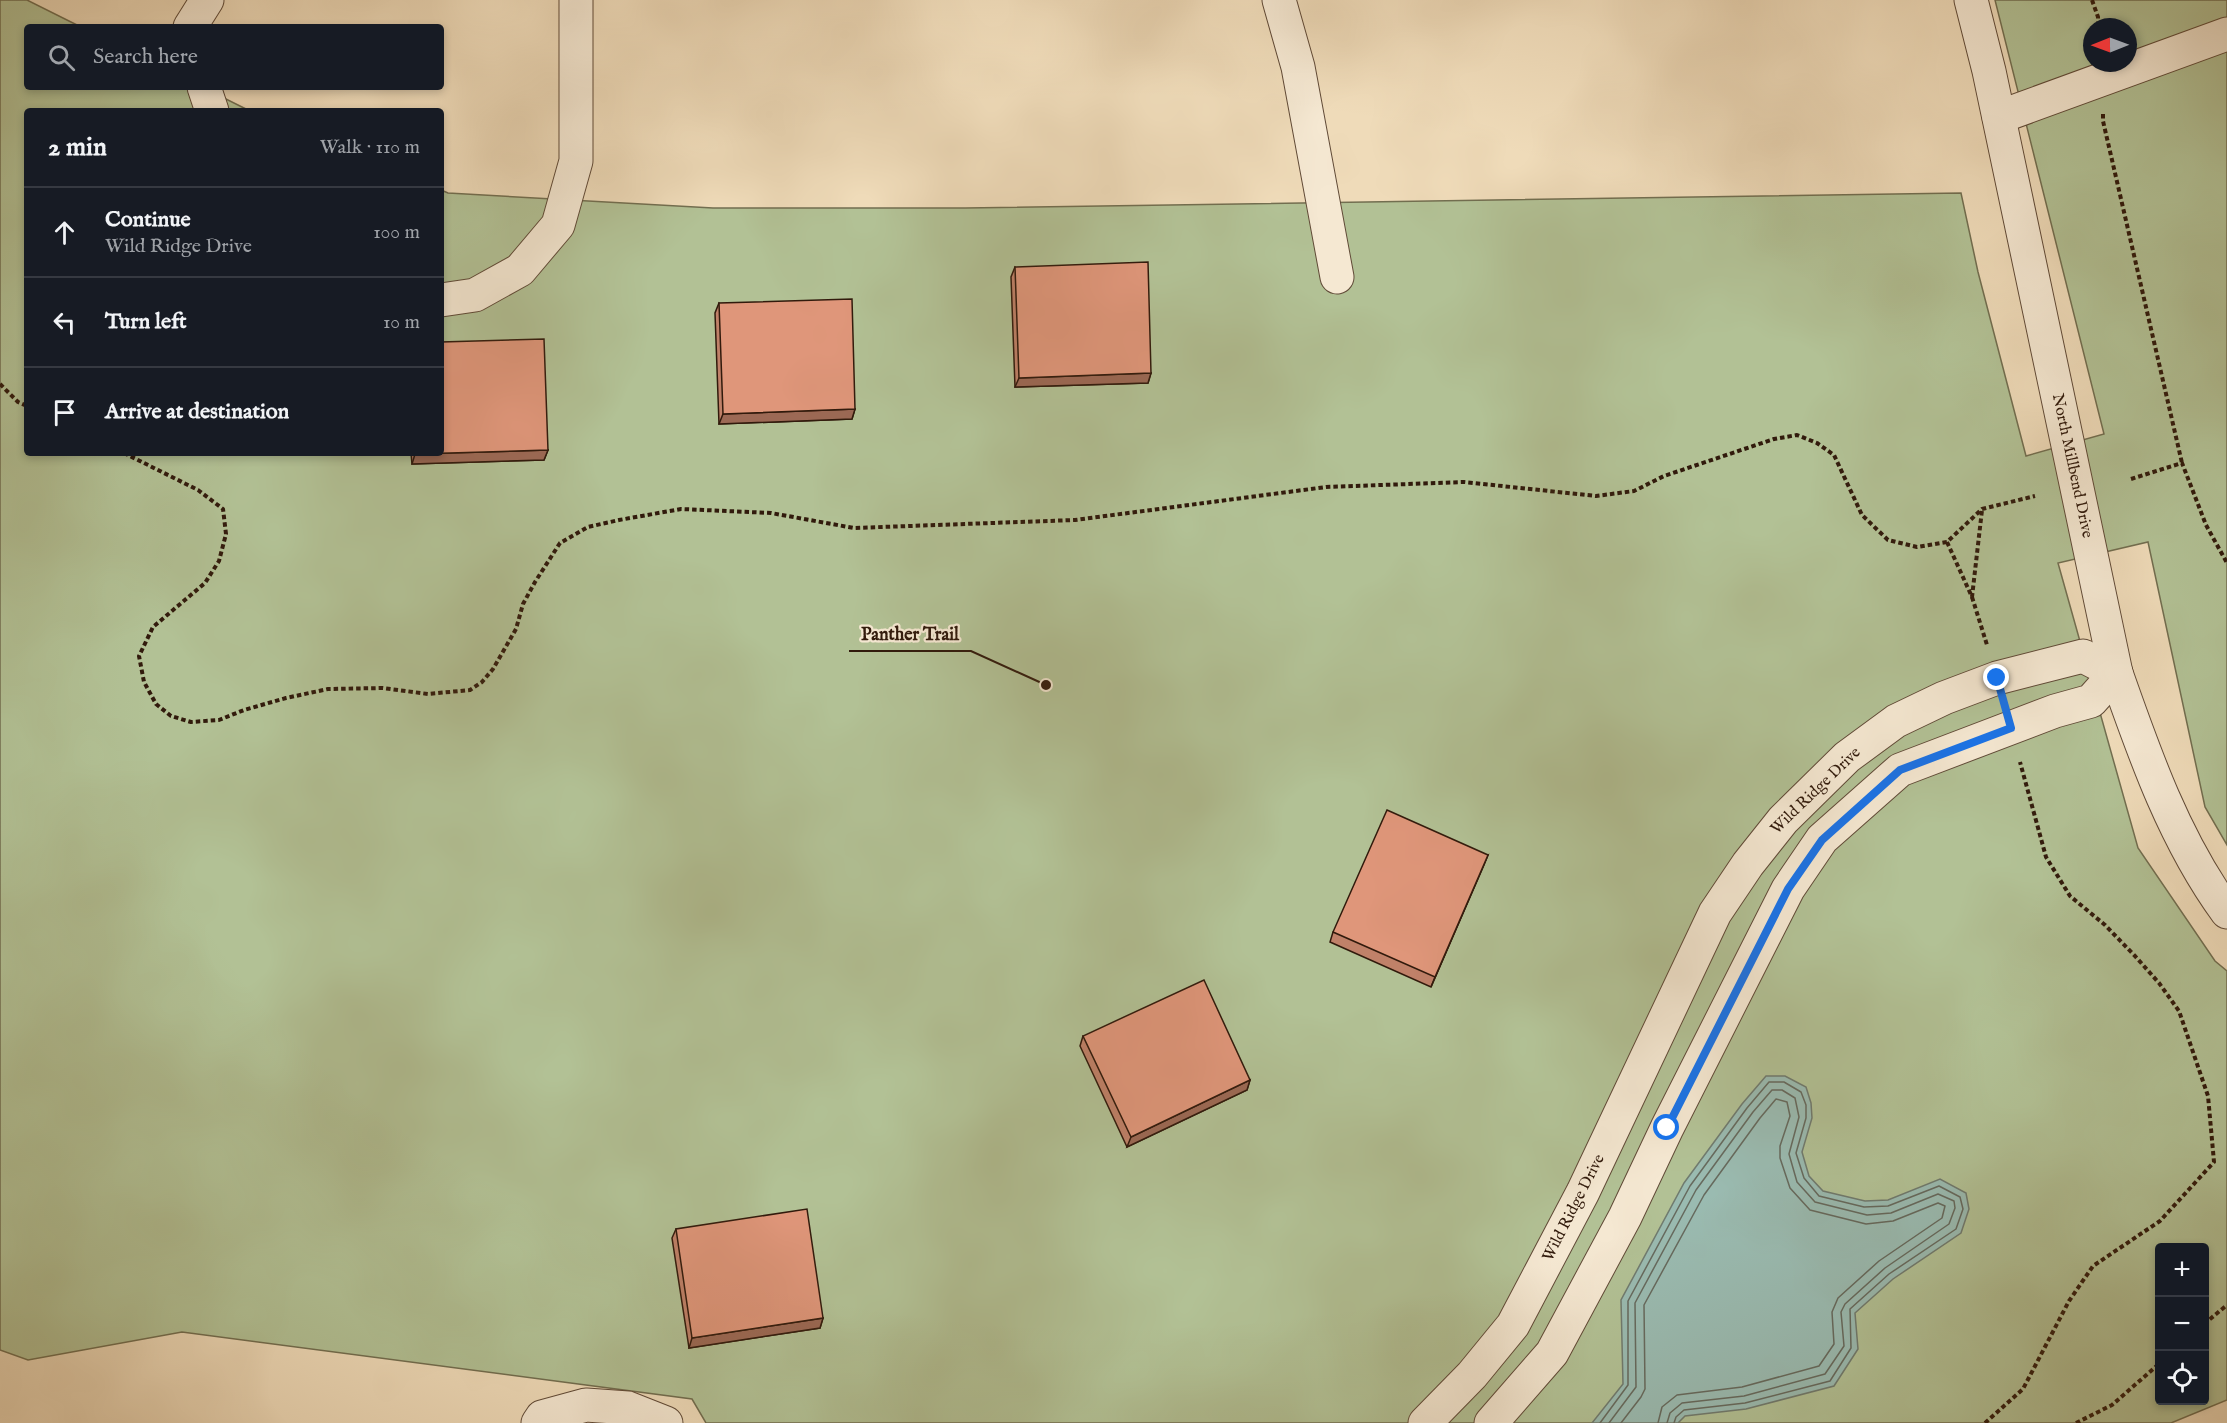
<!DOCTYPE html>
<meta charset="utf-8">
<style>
:root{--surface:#171b24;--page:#20242c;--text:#f1f3f6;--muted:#9ea1a6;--line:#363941}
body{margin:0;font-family:"IM FELL English",serif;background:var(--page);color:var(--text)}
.controls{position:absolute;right:18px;bottom:18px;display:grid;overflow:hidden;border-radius:6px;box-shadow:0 3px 9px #0003}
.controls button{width:54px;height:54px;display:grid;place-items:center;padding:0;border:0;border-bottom:2px solid var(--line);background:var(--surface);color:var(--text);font:30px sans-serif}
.compass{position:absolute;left:2083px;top:18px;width:54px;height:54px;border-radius:50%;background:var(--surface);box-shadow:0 3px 9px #0003;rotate:269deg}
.stop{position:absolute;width:18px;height:18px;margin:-14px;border:4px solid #1a73e8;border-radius:50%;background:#fff}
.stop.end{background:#1a73e8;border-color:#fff;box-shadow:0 2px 6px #0008}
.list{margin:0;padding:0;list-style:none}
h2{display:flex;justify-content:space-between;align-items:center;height:78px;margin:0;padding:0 24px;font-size:26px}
h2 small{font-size:20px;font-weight:400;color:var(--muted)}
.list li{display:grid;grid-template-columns:39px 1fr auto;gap:18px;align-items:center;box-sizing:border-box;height:90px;padding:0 24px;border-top:2px solid var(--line)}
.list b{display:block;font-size:22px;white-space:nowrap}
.list p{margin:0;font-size:20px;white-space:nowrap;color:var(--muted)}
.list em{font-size:20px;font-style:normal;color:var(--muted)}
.icon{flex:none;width:33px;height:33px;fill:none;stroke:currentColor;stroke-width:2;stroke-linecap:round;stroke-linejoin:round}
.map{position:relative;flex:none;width:2227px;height:1423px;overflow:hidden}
.search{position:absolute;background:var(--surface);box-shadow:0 3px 9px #0003;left:24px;top:24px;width:420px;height:66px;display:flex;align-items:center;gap:15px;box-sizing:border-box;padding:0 21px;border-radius:6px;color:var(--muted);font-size:22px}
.panel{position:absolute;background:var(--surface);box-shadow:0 3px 9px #0003;left:24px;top:108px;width:420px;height:348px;border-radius:6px}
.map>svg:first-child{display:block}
.green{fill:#b2c195;stroke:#726e50;stroke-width:1.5;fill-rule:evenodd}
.water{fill:#9abbb1;stroke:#707b6f;stroke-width:1.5}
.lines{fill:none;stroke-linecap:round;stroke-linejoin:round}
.shore{stroke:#666a5e;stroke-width:1.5}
.minor-casing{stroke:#604a37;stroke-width:35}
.path{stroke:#311a0c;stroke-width:4;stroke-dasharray:4.5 3;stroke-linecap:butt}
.minor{stroke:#f5e8d2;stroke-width:33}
.wall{fill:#c08169;stroke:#311a0c;stroke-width:1.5}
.shaded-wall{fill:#9c6955;stroke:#311a0c;stroke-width:1.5}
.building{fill:#df967a;stroke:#311a0c;stroke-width:1.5}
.route{stroke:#1a73e8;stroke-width:8}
.labels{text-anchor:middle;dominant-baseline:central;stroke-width:4.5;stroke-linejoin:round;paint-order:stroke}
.street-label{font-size:16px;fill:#311a0c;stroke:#f5e8d2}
.leader{fill:none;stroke:#311a0c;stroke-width:2}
.callout-dot{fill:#311a0c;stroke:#f5e8d2;stroke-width:2}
.callout-label{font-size:18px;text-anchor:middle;font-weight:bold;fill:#311a0c;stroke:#f5e8d2;stroke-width:4.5;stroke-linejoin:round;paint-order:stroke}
</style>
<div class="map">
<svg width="2227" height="1423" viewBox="0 0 2227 1423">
<rect width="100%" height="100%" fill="#efdbb9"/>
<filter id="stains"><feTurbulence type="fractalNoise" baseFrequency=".00333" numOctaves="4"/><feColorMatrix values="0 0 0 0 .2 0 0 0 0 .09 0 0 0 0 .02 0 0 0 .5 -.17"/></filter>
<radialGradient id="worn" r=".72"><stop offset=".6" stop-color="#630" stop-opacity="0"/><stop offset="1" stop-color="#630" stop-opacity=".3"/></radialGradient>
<path class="green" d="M0 0H27L81 27H27V87H202L250 111H27V453H441V190L448 193 713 208H965L1961 193 1978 272 2026 456 2104 434 1995 0H2227V845L2205 807 2148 542 2058 563 2138 848 2215 961 2227 971V1400L2171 1423H706L692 1399 182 1332 28 1360 0 1350ZM2092 27H2128V63H2092ZM2160 1248H2204V1400H2160Z"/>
<path class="water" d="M1766 1076H1785L1806 1087 1811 1103 1812 1118 1802 1152 1809 1176 1823 1191 1865 1201 1888 1200 1940 1179 1966 1193 1969 1209 1961 1233 1893 1279 1855 1313 1858 1349 1834 1386 1746 1409 1685 1416 1678 1423H1592L1623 1384 1621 1300 1684 1183 1742 1104Z"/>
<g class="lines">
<g class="shore">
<path d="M1600 1423 1628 1385V1301L1690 1186 1747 1108 1769 1082H1784L1801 1092 1806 1105V1118L1796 1153 1804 1178 1819 1196 1864 1207 1888 1206 1939 1186 1960 1197 1963 1209 1956 1229 1889 1274 1850 1309 1851 1348 1830 1381 1745 1403 1684 1410 1676 1417 1674 1423"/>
<path d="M1609 1423 1636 1387 1635 1303 1696 1190 1753 1112 1772 1090H1782L1795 1098 1799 1117 1789 1154 1797 1182 1815 1202 1867 1215 1891 1213 1938 1194 1954 1201 1955 1208 1949 1224 1885 1268 1845 1304 1841 1312 1844 1346 1825 1374 1744 1396 1682 1403 1670 1413 1667 1423"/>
<path d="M1621 1423 1641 1397 1645 1389 1644 1305 1704 1195 1760 1118 1776 1099 1787 1102 1790 1116 1780 1146V1158L1790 1188 1810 1210 1866 1224 1893 1221 1938 1203 1945 1206 1942 1218 1879 1261 1838 1298 1832 1312 1834 1344 1819 1366 1742 1387 1677 1395 1662 1407 1658 1423"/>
</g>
<defs>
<g id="minor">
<path d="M1279 0 1298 67 1337 277"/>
<path d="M1971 0 1989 71 2116 673C2145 756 2175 841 2227 912"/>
<path d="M190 27 207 0"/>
<path d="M204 87 212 111"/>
<path d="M1999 117 2227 34"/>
<path d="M441 300 475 295 520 270 558 225 576 161V0"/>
<path d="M538 1423 542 1417 586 1405 628 1408 666 1423"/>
<path d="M1425 1423 1472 1375 1513 1325 1583 1192 1715 913 1748 864 1783 820 1847 757 1896 721 1944 698 1997 678 2083 656 2116 673"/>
<path d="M1491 1423 1552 1353 1625 1217 1667 1128 1788 889 1822 839 1900 770 2055 711 2091 701 2116 673"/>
</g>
</defs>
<use href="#minor" class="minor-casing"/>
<g class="path">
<path d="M2092 0 2098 17V27"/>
<path d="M2103 114V121L2182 463"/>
<path d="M0 384 18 402 27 406"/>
<path d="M124 453 198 490 223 509 226 534 219 561 205 583 153 627 139 656 144 682 156 704 171 716 191 722 219 720 244 710 286 698 328 689 383 688 428 694 470 690 482 682 493 669 516 629 523 604 535 582 560 543 588 527 619 520 681 509 771 513 854 528 1075 520 1326 487 1464 482 1596 496 1634 491 1664 476 1774 439 1797 435 1817 443 1834 455 1862 515 1888 540 1917 547 1947 542 1982 509 2035 496"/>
<path d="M2131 479 2182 463 2206 525 2227 563"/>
<path d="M1947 542 1972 597 1982 510"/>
<path d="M1972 597 1987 645"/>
<path d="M2204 1324 2227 1305"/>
<path d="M1985 1423 2023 1389 2069 1301 2093 1266 2160 1221 2214 1162 2208 1096 2179 1011 2159 983 2135 956 2105 925 2070 896 2046 857 2020 762"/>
<path d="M2076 1423 2112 1405 2160 1363"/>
</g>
<use href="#minor" class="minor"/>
</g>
<g class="wall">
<path d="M1015 267 1151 373 1148 383 1015 387 1011 277Z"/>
<path d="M719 303 855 409 852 419 719 424 715 313Z"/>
<path d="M548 450 544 460 412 464 411 453Z"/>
<path d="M1488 855 1431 987 1330 942 1333 932Z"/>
<path d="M1083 1036 1250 1080 1247 1090 1127 1147 1080 1046Z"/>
<path d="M676 1229 823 1318 820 1328 689 1348 672 1238Z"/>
</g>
<g class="shaded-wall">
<path d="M1151 373 1148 383 1015 387 1019 378Z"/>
<path d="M855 409 852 419 719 424 723 414Z"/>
<path d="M548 450 544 460 412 464 415 454Z"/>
<path d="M1488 855 1484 865 1431 987 1435 977Z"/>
<path d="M1250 1080 1247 1090 1127 1147 1131 1137Z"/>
<path d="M823 1318 820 1328 689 1348 692 1338Z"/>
</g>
<g class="building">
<path d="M1148 262 1151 373 1019 378 1015 267Z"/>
<path d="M852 299 855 409 723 414 719 303Z"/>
<path d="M544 339 548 450 415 454V453H441V342Z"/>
<path d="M1387 810 1488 855 1435 977 1333 932Z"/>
<path d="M1204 980 1250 1080 1131 1137 1083 1036Z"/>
<path d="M807 1209 823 1318 692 1338 676 1229Z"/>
</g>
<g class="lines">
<path class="route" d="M1667 1128 1788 889 1822 840 1900 770 2011 728 1997 678"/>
</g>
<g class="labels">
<g class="street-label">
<text transform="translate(2072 466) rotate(78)">North Millbend Drive</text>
<text transform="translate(1816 791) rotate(-44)">Wild Ridge Drive</text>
<text transform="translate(1574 1208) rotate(-63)">Wild Ridge Drive</text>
</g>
</g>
<path class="leader" d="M1046 685L971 651H849"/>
<circle class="callout-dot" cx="1046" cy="685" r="6"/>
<g class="callout-label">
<text x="910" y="640">Panther Trail</text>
</g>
<rect width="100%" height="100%" filter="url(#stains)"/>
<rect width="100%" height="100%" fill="url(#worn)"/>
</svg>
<div class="controls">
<button>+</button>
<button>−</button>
<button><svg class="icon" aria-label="locate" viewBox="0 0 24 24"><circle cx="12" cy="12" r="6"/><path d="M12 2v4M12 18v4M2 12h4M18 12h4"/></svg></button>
</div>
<svg class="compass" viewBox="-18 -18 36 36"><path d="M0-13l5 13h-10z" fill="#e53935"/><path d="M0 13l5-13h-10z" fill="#9ea1a6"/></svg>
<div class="stop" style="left:1667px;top:1128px"></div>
<div class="stop end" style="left:1997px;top:678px"></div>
<div class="search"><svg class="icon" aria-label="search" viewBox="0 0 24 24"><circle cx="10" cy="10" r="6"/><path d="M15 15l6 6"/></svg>Search here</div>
<section class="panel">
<h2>2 min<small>Walk · 110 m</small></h2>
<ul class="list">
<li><svg class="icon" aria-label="ahead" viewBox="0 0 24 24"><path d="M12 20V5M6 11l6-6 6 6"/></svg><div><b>Continue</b><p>Wild Ridge Drive</p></div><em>100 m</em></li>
<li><svg class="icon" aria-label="left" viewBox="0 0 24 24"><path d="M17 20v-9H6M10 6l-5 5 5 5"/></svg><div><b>Turn left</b></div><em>10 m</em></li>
<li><svg class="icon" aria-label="arrive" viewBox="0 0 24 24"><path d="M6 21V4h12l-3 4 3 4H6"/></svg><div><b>Arrive at destination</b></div></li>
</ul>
</section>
</div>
